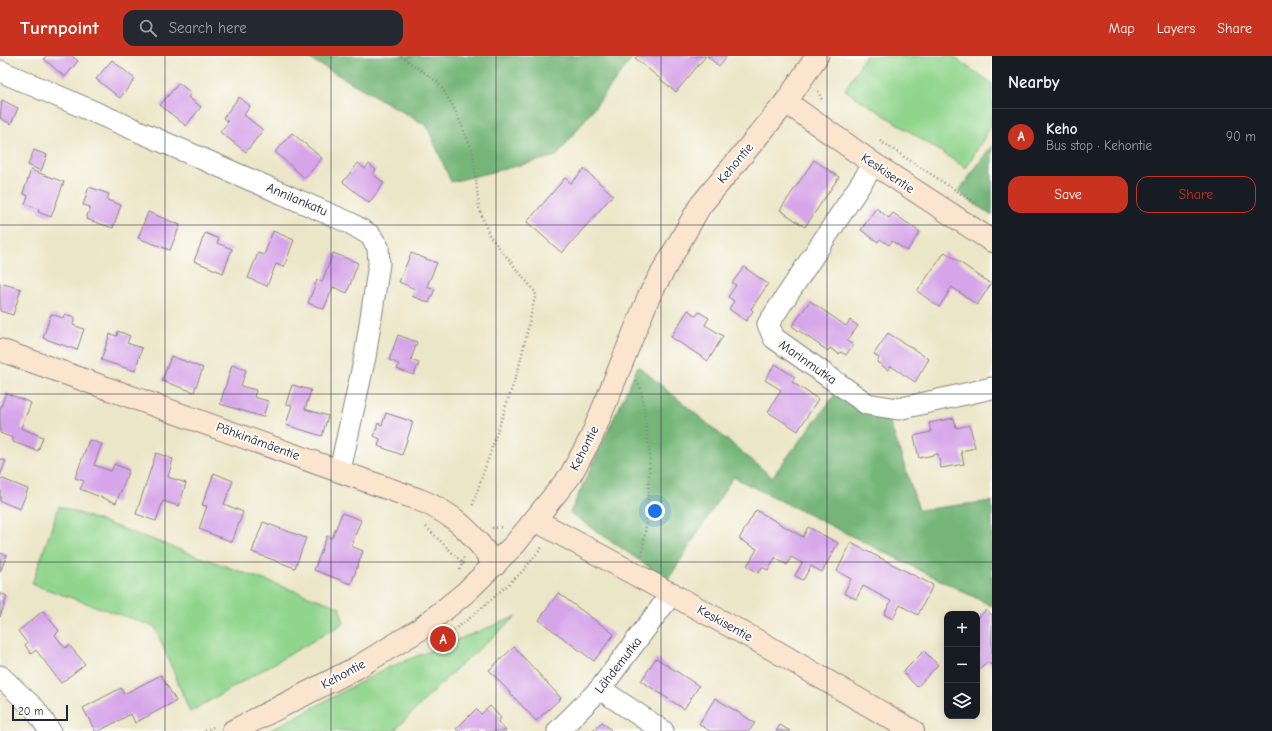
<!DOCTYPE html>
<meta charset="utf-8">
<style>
:root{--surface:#171b24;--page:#242831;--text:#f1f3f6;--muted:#9ea1a6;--line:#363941;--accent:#c8321e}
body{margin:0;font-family:"Comic Neue",sans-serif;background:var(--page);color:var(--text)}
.controls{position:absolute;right:12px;bottom:12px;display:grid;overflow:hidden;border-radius:8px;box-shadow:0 2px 10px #0003}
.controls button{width:36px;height:36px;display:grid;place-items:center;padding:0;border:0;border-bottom:1px solid var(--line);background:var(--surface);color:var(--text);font:20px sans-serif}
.scale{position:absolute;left:12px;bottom:10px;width:56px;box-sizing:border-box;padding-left:4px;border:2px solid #22223b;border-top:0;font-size:11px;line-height:14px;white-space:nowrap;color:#22223b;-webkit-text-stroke:3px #fdfcf7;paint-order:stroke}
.you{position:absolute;left:655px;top:455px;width:14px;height:14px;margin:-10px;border:3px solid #fff;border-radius:50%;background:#1a73e8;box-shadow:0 0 0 6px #1a73e833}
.badge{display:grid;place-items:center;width:26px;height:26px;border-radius:50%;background:var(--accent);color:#fff;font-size:13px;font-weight:700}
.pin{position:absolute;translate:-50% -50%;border:2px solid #fff;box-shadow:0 1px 4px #0006}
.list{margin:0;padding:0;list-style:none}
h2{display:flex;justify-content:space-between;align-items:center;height:52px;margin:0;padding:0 16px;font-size:17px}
h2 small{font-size:13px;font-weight:400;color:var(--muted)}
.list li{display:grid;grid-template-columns:26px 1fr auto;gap:12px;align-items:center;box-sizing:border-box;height:56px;padding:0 16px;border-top:1px solid var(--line)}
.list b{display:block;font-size:15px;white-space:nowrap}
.list p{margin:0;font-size:13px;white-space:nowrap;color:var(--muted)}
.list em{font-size:13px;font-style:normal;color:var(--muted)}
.actions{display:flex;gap:8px;padding:12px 16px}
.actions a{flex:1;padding:9px 0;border:1px solid var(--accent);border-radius:12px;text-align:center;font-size:14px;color:var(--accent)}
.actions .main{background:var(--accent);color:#fff}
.icon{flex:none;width:22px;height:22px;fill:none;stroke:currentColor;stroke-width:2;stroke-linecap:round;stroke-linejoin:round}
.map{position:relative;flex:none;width:992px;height:675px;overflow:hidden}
header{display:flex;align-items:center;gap:24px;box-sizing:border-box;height:56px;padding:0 20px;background:var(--accent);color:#fff}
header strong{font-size:19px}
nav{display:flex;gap:22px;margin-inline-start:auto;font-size:14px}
.search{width:280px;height:36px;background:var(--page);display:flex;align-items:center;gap:10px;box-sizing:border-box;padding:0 14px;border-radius:12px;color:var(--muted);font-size:15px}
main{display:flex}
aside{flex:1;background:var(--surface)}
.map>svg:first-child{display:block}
.green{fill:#91d58d;stroke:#5a7c64}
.forest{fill:#74b678;stroke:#4b6c5a}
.building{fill:#d6a4e9}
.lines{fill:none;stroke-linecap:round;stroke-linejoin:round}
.street-casing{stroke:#878482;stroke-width:23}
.secondary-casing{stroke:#878482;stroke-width:24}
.path{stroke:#878482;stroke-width:2.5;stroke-dasharray:1 3;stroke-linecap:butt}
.street{stroke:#fff;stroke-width:21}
.secondary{stroke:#fce5cf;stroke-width:22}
.grid{fill:none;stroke:#22223b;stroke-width:1;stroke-opacity:0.55}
.labels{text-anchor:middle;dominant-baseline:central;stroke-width:4;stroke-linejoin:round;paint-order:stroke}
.street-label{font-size:13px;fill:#22223b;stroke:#fdfcf7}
</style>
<header>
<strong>Turnpoint</strong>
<div class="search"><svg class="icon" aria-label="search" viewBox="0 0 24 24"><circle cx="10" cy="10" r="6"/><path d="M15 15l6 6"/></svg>Search here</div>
<nav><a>Map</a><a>Layers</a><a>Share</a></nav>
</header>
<main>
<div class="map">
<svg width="992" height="675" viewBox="0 0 992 675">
<rect width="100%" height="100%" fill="#fdfcf7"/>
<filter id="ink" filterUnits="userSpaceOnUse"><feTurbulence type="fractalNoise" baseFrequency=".025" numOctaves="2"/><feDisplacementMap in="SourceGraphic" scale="8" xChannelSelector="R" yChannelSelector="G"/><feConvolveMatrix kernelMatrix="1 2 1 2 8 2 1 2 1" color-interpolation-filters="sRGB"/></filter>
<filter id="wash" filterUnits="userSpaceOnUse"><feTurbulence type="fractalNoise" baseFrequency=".012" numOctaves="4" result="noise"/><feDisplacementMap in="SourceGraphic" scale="16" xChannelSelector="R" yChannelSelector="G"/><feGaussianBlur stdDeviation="0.9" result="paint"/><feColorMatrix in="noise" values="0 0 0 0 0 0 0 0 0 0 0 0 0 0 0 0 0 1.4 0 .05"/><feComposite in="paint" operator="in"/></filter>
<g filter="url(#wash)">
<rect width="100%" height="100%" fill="#ece6c8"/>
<g class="green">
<path d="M865 0H952L992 28V68L966 112 845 34Z"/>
<path d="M59 450 339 551 344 567 190 656 155 571 32 528Z"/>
<path d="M517 560 456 613 394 675H269L385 613Z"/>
</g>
<g class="forest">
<path d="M305 0H634L557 100 451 126 427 70Z"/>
<path d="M992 89V160L958 136Z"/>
<path d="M638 310 772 421 838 335 888 360 919 454 992 445V550L733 421 668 524 570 457Z"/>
</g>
<g id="blocks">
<g class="building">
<path d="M46 0H72L78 5 65 21 44 3Z"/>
<path d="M637 0H706L676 36 635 2Z"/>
<path d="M707 0H727L719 10Z"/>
<path d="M112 4 135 23 120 42 96 23Z"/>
<path d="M179 27 191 37 188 41 201 51 186 70 160 49Z"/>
<path d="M239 41 250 50 244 59 263 74 246 96 220 76 228 66 223 62Z"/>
<path d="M2 44 18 52 11 68 0 62Z"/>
<path d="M292 77 322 102 305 122 275 96Z"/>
<path d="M34 94 47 99 41 115 28 109Z"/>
<path d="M814 104 839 121 805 171 780 154Z"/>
<path d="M358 107 365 113 369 108 376 114 373 118 384 127 369 147 343 126Z"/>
<path d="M584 113 613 139 562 197 527 166 565 122 571 127Z"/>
<path d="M31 114 64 126 51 161 38 156 39 153 25 148 28 140 23 137Z"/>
<path d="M89 131 109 138 107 144 121 149 113 172 86 163 90 151 83 149Z"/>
<path d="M876 152 889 162 893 157 920 176 907 195 892 185 889 189 880 183 878 186 861 174Z"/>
<path d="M148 156 180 169 170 194 138 182Z"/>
<path d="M273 175 294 184 284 211 276 208 267 230 248 222 258 197 264 199Z"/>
<path d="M205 177 219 183 217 187 232 193 223 217 194 205Z"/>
<path d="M945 196 991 228 977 249 952 231 939 251 917 235Z"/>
<path d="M333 197 358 207 347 237 333 231 324 253 308 247 317 224 322 226Z"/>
<path d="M411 197 437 207 427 230 435 233 429 247 412 240 415 233 399 226Z"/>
<path d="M744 211 768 228 751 253 753 255 746 265 729 253 734 245 728 241 736 229 732 227Z"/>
<path d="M0 227 21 233 13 259 0 255Z"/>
<path d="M810 245 846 270 850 264 858 270 847 285 853 289 846 299 841 296 839 298 830 292 828 295 792 270Z"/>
<path d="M688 254 696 260 699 256 709 262 705 269 723 280 708 305 671 281Z"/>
<path d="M51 258 63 262 65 258 75 261 73 269 84 273 77 294 43 282Z"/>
<path d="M118 275 130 280 127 287 142 292 135 315 101 304 110 278 117 280Z"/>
<path d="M888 277 929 303 915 326 891 310 888 314 877 306 879 302 874 298Z"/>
<path d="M398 279 417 286 411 304 419 307 414 319 397 313 399 308 389 304Z"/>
<path d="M171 300 203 312 194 336 162 325Z"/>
<path d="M775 308 795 321 792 326 818 343 798 375 768 356 781 334 765 324Z"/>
<path d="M232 309 246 314 241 330 256 334 254 341 268 345 263 361 220 348Z"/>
<path d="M292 329 311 334 305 353 328 360 322 380 286 369 292 349 286 348Z"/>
<path d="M6 337 31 347 21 372 43 381 38 395 13 386V382L0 377V353Z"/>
<path d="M386 357 413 366 402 399 378 390 380 383 374 380 378 367 382 369Z"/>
<path d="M954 362 956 372 970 369 975 392 961 395 964 408 941 412 938 398 919 402 914 380 931 376 929 367Z"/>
<path d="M89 384 102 388 94 409 111 415 114 408 129 414 116 447 80 433 84 425 75 422Z"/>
<path d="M156 397 173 403 168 421 186 427 179 450 163 445 156 465 136 458Z"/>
<path d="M0 403 6 405 0 420Z"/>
<path d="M214 417 233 425 224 448 243 456 232 486 199 473 207 450 202 449Z"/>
<path d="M0 422 28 433 20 453 0 445Z"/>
<path d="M756 454 803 481 808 471 838 487 822 516 811 510 803 524 795 520 802 507 791 501 787 509 775 502 768 514 762 511 759 517 747 510 757 493 739 483Z"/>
<path d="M342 457 361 464 351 490 363 495 351 528 314 514 327 480 332 482Z"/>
<path d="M263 466 306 482 295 512 252 496Z"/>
<path d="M851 487 933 529 918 559 900 549 893 563 884 558 891 545 863 530 856 543 844 537 851 523 837 515Z"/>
<path d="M0 497 7 499 0 516Z"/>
<path d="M0 537 7 540 0 561Z"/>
<path d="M558 537 614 578 594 605 539 564Z"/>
<path d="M986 554 992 559V610L988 606 978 615 977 602 980 599 977 596V563Z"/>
<path d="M43 555 59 575 55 579 65 592 69 589 85 608 61 627 36 594 31 598 25 589 27 587 18 575Z"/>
<path d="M514 591 561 642 536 665 489 614Z"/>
<path d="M924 595 938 609 917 631 903 616Z"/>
<path d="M656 602 699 630 684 653 641 625Z"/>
<path d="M161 619 176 645 135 667 131 658 99 675H95L83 652 121 632 124 638Z"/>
<path d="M715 642 755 667 749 675H710L699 668Z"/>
<path d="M490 650 501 662 498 666 506 675H459L456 673 476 653 481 658Z"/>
<path d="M602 666 612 675H593Z"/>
<path d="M780 669 790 675H776Z"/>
</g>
</g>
</g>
<g filter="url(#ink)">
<use href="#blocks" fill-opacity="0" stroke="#878482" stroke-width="1"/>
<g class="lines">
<defs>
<g id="street">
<path d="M0 15 350 167 370 179 378 191 379 208 365 301 340 414"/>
<path d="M874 108 768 268 774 282 867 348 898 353 992 332"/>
<path d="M0 620 35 653 50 675"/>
<path d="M600 633 663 675"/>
<path d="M558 675 600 633 672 537"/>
</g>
<g id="secondary">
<path d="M786 46 874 108 992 185"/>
<path d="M0 294 420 444C456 459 473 477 495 509"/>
<path d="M535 464 767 590 913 675"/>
<path d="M233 675 356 612 419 574 465 537 515 488 570 420 591 382 649 240 700 150 786 46 817 0"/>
</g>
</defs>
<use href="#street" class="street-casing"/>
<use href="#secondary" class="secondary-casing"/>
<g class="path">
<path d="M401 0 438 26 454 52 473 96 479 152 489 179 536 237 519 311 472 451"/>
<path d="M818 35 823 46"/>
<path d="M880 85 975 147"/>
<path d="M636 325 641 333 650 400 647 461 642 500"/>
<path d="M426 471 465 509"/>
<path d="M492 472 503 471"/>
<path d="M460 514 464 500"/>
<path d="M441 584 475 558 522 516 543 490"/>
<path d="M205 675 213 671"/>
</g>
<use href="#street" class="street"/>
<use href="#secondary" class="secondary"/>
</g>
</g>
<path class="grid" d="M165 0V675M331 0V675M496 0V675M661 0V675M827 0V675M0 169H992M0 338H992M0 506H992"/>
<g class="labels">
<g class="street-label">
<text transform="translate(735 107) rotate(-50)">Kehontie</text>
<text transform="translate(888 117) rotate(34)">Keskisentie</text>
<text transform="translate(297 143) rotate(23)">Annilankatu</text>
<text transform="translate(808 306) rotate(35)">Marinmutka</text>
<text transform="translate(258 385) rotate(20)">Pähkinämäentie</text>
<text transform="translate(584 392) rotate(-63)">Kehontie</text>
<text transform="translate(725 567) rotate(29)">Keskisentie</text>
<text transform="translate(618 609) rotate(-52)">Lähdemutka</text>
<text transform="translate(343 618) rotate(-28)">Kehontie</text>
</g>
</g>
</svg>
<div class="controls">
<button>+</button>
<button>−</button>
<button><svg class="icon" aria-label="layers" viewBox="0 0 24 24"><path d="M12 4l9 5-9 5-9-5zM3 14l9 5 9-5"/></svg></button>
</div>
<div class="scale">20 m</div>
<div class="you"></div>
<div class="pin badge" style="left:443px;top:583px">A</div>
</div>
<aside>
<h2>Nearby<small></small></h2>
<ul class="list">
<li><span class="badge">A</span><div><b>Keho</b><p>Bus stop · Kehontie</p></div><em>90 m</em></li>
</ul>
<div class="actions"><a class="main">Save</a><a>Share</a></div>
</aside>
</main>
